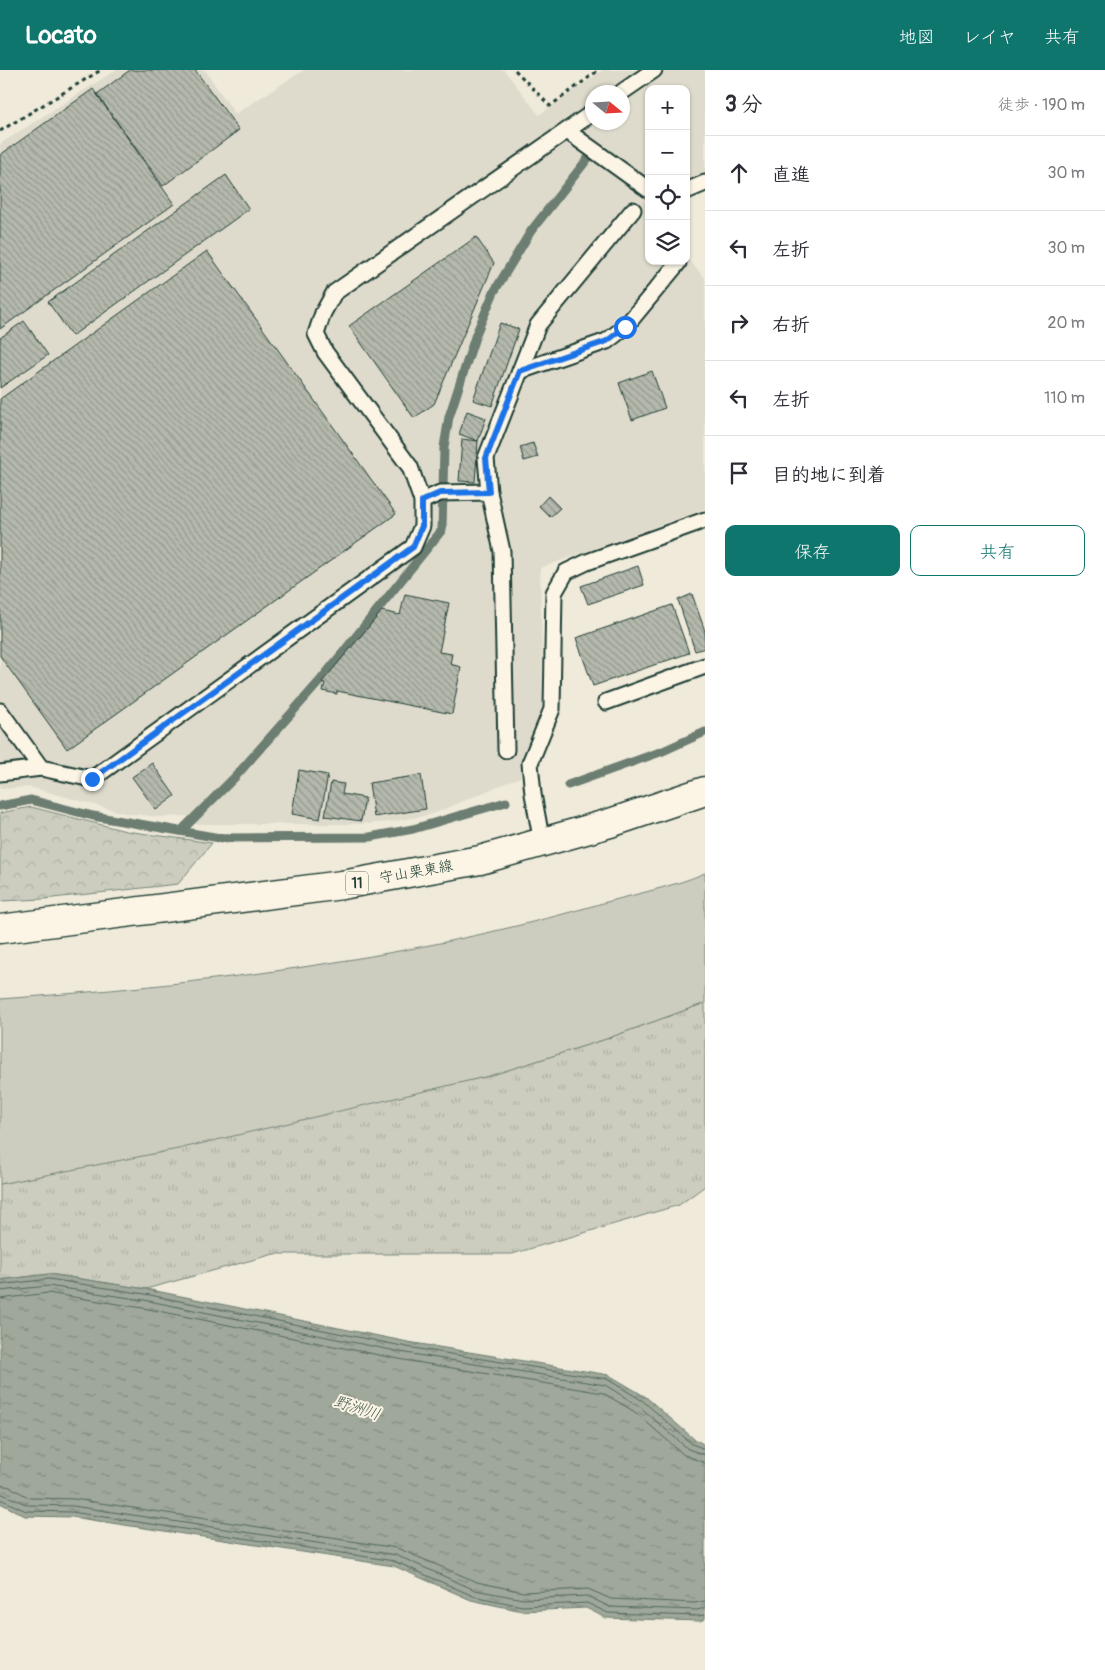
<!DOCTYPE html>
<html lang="ja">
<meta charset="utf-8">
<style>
:root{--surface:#fff;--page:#f7f7f7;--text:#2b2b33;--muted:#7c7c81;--line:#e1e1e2;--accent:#0f766e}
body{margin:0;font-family:Pangolin,"Klee One",sans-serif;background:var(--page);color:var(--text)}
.controls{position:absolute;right:15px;top:15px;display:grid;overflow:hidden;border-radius:10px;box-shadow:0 1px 4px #0004}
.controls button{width:45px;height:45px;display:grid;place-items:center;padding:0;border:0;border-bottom:1px solid var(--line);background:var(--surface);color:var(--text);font:25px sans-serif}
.compass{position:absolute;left:585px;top:15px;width:45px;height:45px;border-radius:50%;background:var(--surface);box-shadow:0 1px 4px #0004;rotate:108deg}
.stop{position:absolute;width:15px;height:15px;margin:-11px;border:4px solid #1a73e8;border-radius:50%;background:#fff}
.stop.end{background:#1a73e8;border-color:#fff;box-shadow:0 1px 5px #0008}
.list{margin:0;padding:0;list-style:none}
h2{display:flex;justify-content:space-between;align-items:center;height:65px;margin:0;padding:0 20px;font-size:21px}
h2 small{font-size:16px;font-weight:400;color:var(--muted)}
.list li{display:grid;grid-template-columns:32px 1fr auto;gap:15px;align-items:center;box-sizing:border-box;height:75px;padding:0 20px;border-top:1px solid var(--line)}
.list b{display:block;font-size:19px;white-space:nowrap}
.list em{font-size:16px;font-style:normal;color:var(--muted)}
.actions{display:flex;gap:10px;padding:15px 20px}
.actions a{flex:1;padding:11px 0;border:1px solid var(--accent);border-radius:10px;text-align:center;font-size:18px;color:var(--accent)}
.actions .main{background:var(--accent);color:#fff}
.icon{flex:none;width:28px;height:28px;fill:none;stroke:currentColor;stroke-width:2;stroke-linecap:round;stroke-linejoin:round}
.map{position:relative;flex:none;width:705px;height:1600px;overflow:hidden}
header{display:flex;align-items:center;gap:30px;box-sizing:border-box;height:70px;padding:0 25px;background:var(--accent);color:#fff}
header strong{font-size:24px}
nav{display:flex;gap:28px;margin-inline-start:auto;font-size:18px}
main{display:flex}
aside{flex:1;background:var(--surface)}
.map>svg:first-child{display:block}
.built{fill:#dedbcc;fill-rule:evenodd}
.grass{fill:url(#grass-tufts);stroke:#76857a}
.forest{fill:url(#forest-crowns);stroke:#76857a}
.park{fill:#cccdbf;stroke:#76857a}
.water{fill:url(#water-ripples);stroke:#6c7d71}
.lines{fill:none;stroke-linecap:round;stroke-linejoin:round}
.shore{stroke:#52685d;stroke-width:1}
.stream{stroke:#6c7d71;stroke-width:9}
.building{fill:url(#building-back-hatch);stroke:#1f3d34}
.service-casing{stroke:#1f3d34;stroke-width:19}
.primary-casing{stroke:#1f3d34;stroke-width:31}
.path{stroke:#1f3d34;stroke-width:3;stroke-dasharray:4 4;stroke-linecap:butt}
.service{stroke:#fcf5e5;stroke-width:15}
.primary{stroke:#fcf5e5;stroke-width:28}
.route{stroke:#1a73e8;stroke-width:6}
.labels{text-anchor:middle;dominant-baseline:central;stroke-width:4;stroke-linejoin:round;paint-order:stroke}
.shield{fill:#fcf5e5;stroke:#617469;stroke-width:1}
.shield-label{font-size:14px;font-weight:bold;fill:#1f3d34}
.street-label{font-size:15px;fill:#1f3d34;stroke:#fcf5e5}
.water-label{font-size:16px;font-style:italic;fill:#455d53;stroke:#fcf5e5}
</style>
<header>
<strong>Locato</strong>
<nav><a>地図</a><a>レイヤ</a><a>共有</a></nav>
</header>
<main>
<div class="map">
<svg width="705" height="1600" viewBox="0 0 705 1600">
<defs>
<pattern id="grass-tufts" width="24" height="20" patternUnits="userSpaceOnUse" patternTransform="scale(1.25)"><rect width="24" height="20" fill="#cccdbf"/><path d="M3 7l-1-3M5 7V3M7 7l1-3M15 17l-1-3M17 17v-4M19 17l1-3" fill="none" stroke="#afb1a5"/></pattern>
<pattern id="forest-crowns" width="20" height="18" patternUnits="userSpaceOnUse" patternTransform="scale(1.25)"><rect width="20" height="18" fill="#cccdbf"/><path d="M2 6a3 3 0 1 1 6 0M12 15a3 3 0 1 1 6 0" fill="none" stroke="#afb1a5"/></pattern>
<pattern id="water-ripples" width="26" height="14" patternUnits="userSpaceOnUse" patternTransform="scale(1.25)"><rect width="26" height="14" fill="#9fa89a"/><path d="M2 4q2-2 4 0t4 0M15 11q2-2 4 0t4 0" fill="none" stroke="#818a7e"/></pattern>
<pattern id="building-back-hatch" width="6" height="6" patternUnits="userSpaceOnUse" patternTransform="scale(1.25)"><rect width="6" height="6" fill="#b5b9ad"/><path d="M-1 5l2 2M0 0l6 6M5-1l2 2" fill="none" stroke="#93988e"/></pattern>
</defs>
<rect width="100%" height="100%" fill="#efeada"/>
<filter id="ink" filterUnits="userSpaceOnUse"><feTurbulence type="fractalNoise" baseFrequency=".02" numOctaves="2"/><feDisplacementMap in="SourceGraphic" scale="10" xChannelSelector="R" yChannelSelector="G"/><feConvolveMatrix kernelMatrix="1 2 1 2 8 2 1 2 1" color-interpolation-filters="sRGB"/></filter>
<g filter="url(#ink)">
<path class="built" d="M116 0H205L235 44 304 0H504L539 45 603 0H705V104L686 113V19H649V113L640 126 649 138V191H686V187L705 208V439L540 498 543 638 525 682 520 707 433 744 390 752 361 754H191L190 746 160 747 124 743 30 717 0 719V74ZM592 22H622V52H592Z"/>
<path class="grass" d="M705 933V1116L679 1135 512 1184H274L146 1219 49 1204 0 1210V1114L489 1006 603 970Z"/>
<path class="forest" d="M31 737 126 761 212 773 178 814 44 829 0 831V743Z"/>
<path class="park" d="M705 803V933L603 970 489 1006 178 1079 0 1114V929C197 915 398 891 589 837 625 826 671 818 705 803Z"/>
<path class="water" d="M49 1204 146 1219 408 1272 609 1305 646 1327 694 1369 705 1375V1549L700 1551 606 1548 586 1538 522 1541 471 1530 394 1496 72 1447 25 1446 0 1433V1210Z"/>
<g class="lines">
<g class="shore">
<path d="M0 1215 49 1209 145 1224 407 1277 607 1309 643 1331 692 1374 705 1379"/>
<path d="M0 1221 48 1216 144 1230 406 1283 605 1315 639 1336 688 1379 705 1385"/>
<path d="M0 1229 48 1223 143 1238 404 1290 603 1323 635 1342 684 1385 705 1393"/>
<path d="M0 1415 10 1417 30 1428 74 1429 397 1478 477 1512 523 1522 588 1519 611 1529 695 1533 705 1531"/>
<path d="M0 1423 28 1435 73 1436 396 1485 475 1520 523 1529 587 1526 610 1537 697 1540 705 1538"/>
<path d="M0 1429 26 1441 72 1442 394 1491 473 1526 522 1536 587 1533 608 1543 698 1546 705 1545"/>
</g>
<g class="stream">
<path d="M568 715 663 681 705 662"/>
<path d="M0 736 31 730 93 746 220 768 370 767 413 759 506 732"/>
<path d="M181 761 235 707 319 612 442 460 444 377 449 347 476 264 494 222 531 161 589 87"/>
</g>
</g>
<g class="building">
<path d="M130 0H195L239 60 163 116 97 24Z"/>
<path d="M93 19 174 134 0 259V85Z"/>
<path d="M226 105 249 139 72 266 48 232Z"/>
<path d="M476 167 494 193 434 334 414 348 349 256Z"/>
<path d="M207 181 396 444 67 679 0 586V329Z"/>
<path d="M24 251 48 285 0 318V268Z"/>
<path d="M500 253 519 259 492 336 473 330Z"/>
<path d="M652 301 665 338 632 350 619 313Z"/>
<path d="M467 341 486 348 478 371 459 364Z"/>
<path d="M462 369 478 371 475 412 459 411Z"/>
<path d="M533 373 538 387 524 391 520 377Z"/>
<path d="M548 426 560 438 550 447 539 436Z"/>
<path d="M638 496 644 515 588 534 581 516Z"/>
<path d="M405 524 449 533 439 582 452 584 450 594 461 597 452 644 337 621V624L323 621 325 613 322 612 382 541 400 545Z"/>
<path d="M692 524 705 561V578L695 581 678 530Z"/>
<path d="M672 535 689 583 593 616 576 568Z"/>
<path d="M152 693 175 726 156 740 132 707Z"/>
<path d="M299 700 328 705 320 749 292 744Z"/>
<path d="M421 705 426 739 374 747 369 713Z"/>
<path d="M331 712 344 714 342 724 365 728 361 751 325 746Z"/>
</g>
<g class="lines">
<defs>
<g id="service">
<path d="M622 22 654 0"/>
<path d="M567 61 649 120"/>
<path d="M686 121 705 113"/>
<path d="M520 301 607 271 625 257 678 193"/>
<path d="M489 422 486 388 538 255 633 140"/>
<path d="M422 431 440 423 489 422 502 481 506 680"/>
<path d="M606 632 705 596"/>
<path d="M0 641 41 698 92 709 413 477 422 456V431L410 397 325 282 316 264 323 243 334 223 592 43"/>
<path d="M0 703 41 698"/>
<path d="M542 773 533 724 530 693 552 639 554 523 566 502 587 492 705 450"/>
</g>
<path id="primary" d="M0 859 342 815 480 790 610 753 705 721"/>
</defs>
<use href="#service" class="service-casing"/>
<use href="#primary" class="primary-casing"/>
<g class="path">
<path d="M515 0 550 36 599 0"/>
<path d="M0 61 101 0"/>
</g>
<use href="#service" class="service"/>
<use href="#primary" class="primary"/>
</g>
</g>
<g class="lines" filter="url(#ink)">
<path class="route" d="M92 709 413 477 422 456V431L440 423 489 422 486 388 520 301 607 271 625 257"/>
</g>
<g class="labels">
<rect class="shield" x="346" y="801.5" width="22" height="23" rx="4"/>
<g class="shield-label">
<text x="357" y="813">11</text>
</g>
<g class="street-label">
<text transform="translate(416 802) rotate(-10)">守山栗東線</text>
</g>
<g class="water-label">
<text transform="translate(357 1338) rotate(18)">野洲川</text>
</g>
</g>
</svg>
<div class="controls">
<button>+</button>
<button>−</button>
<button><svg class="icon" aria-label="locate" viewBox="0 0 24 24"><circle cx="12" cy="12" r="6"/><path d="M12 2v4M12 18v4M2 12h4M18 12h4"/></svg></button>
<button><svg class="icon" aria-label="layers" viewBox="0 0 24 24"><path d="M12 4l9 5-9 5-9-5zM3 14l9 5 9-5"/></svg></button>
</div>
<svg class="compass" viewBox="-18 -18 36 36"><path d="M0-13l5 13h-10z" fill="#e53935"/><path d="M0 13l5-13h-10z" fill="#7c7c81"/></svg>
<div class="stop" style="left:625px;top:257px"></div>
<div class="stop end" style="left:92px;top:709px"></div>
</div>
<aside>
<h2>3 分<small>徒歩 · 190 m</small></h2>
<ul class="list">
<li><svg class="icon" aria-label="ahead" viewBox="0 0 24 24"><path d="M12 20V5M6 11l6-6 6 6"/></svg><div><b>直進</b></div><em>30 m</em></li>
<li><svg class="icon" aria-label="left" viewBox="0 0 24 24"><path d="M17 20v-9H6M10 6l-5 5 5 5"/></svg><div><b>左折</b></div><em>30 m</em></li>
<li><svg class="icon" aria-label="right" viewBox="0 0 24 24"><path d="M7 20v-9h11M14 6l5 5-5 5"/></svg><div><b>右折</b></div><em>20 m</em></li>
<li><svg class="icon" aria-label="left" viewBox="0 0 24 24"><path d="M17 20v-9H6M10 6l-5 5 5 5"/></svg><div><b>左折</b></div><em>110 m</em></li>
<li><svg class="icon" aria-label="arrive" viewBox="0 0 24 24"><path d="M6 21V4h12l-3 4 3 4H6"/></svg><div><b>目的地に到着</b></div></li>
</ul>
<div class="actions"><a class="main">保存</a><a>共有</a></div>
</aside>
</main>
